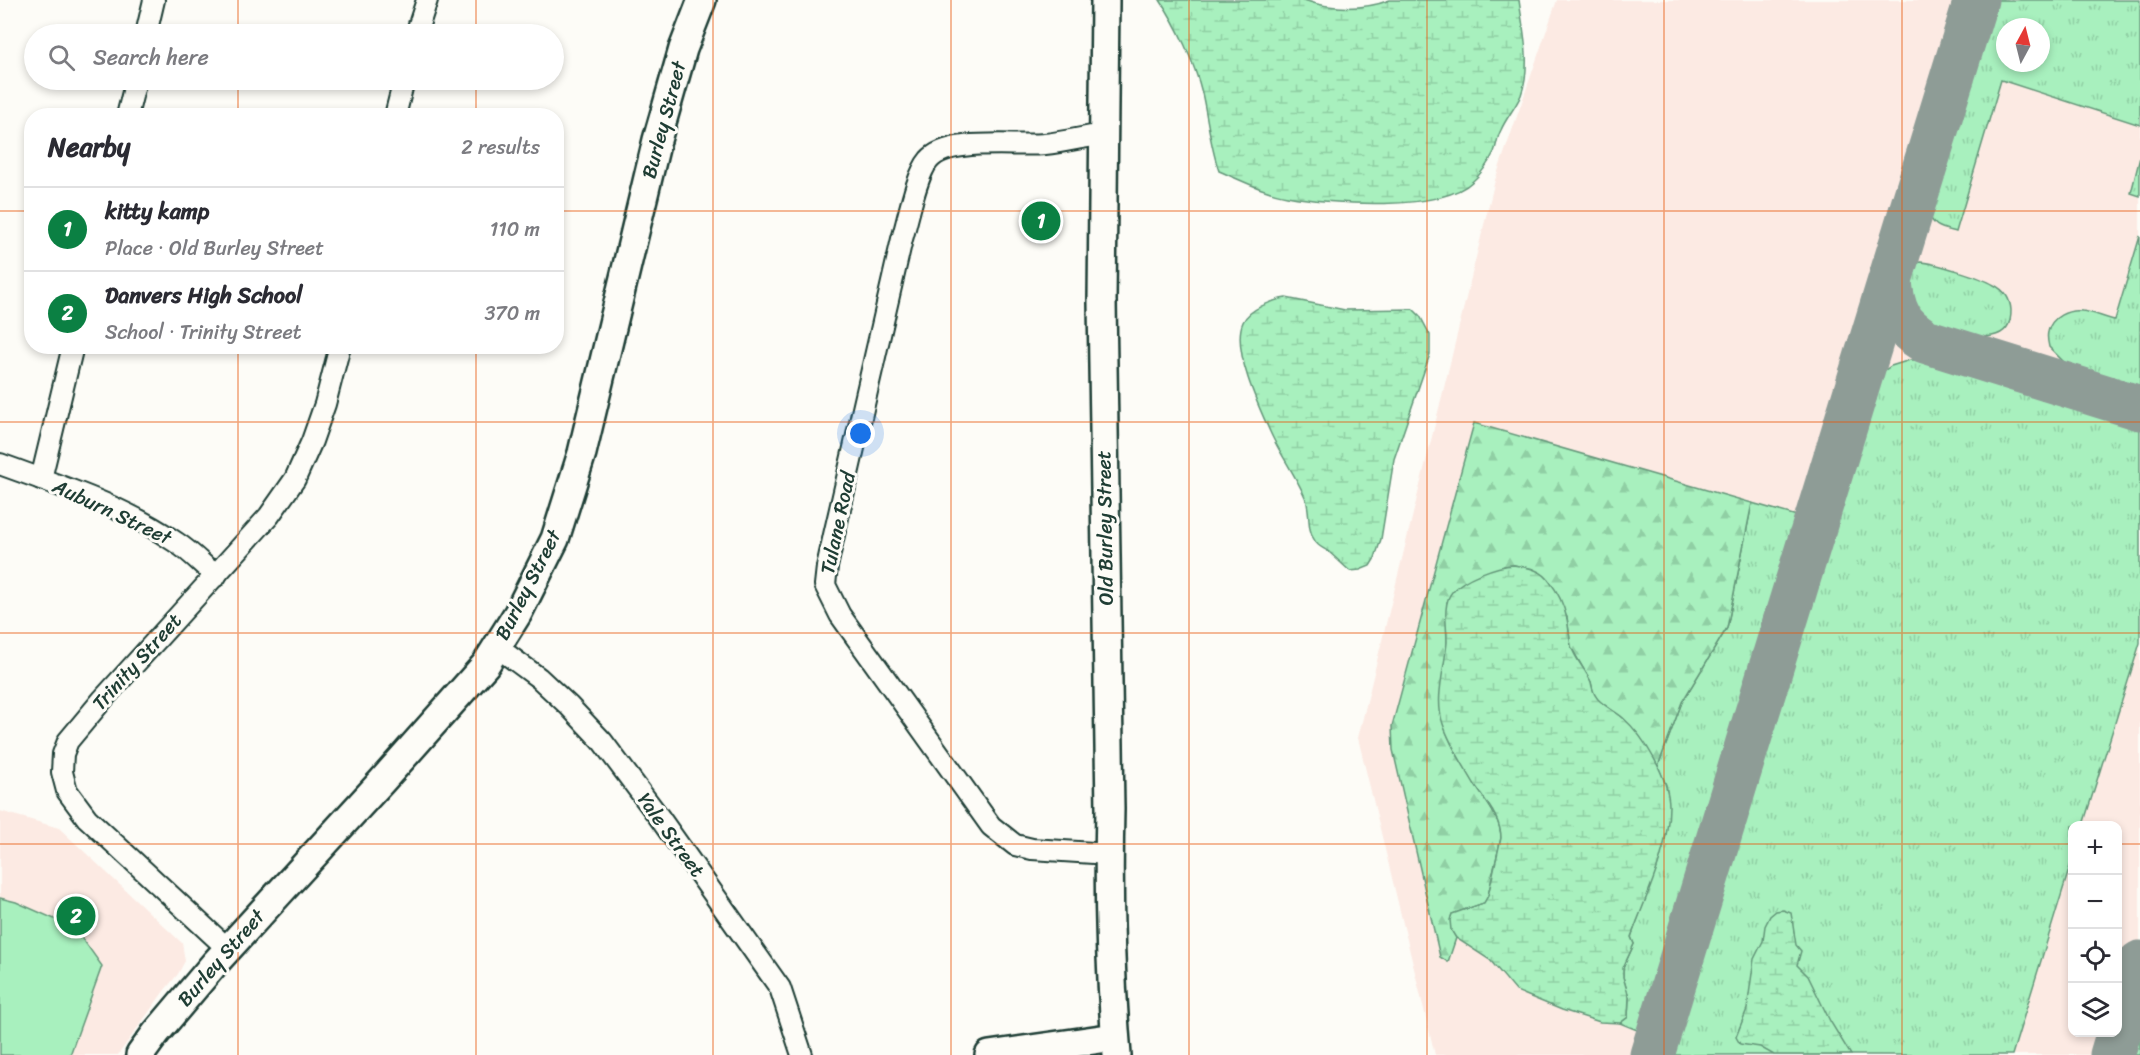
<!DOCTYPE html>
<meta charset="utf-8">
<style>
:root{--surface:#fff;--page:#f7f7f7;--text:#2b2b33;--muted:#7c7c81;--line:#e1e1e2;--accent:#0b8043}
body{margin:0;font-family:Sriracha,sans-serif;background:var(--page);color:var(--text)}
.controls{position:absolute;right:18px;bottom:18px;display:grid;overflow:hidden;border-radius:12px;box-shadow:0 3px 9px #0003}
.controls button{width:54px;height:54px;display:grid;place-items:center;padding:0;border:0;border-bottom:2px solid var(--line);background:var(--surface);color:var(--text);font:30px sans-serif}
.compass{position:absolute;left:1996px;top:18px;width:54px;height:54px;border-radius:50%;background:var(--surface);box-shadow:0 3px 9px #0003;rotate:7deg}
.you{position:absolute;left:861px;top:434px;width:21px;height:21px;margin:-15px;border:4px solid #fff;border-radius:50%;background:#1a73e8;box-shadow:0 0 0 9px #1a73e833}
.badge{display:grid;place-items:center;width:39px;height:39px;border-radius:50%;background:var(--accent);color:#fff;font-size:20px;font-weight:700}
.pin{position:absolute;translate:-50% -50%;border:3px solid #fff;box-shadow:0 2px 6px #0006}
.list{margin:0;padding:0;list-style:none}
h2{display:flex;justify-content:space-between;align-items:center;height:78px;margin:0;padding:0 24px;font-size:26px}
h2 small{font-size:20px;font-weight:400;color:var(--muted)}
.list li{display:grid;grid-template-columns:39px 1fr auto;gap:18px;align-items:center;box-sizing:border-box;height:84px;padding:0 24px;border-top:2px solid var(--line)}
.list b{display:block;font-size:22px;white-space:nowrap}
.list p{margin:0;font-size:20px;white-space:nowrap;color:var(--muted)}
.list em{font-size:20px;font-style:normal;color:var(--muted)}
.icon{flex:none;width:33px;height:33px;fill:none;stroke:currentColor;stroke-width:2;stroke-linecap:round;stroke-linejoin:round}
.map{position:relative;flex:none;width:2140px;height:1055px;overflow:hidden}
.search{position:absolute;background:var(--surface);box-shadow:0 3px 9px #0003;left:24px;top:24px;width:540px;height:66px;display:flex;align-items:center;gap:15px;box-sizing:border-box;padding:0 21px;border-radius:33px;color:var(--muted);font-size:22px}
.panel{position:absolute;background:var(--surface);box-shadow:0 3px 9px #0003;left:24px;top:108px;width:540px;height:246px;border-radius:24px}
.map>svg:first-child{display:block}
.built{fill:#fceae3;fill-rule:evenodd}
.grass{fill:url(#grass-tufts);stroke:#649679;stroke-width:1.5;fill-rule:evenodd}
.forest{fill:url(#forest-firs);stroke:#649679;stroke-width:1.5}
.wetland{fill:url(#wetland-marsh);stroke:#649679;stroke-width:1.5}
.pitch{fill:#a8f0be;stroke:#649679;stroke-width:1.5}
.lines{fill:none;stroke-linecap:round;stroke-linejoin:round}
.taxiway{stroke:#8e9c96;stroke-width:45}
.street-casing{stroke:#1f3d34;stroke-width:24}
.secondary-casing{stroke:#1f3d34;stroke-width:32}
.street{stroke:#fdfcf7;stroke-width:20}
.secondary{stroke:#fdfcf7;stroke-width:27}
.grid{fill:none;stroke:#e8590c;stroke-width:1.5;stroke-opacity:0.55}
.labels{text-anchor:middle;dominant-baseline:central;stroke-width:6;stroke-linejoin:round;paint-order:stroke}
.street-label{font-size:20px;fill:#1f3d34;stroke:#fdfcf7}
</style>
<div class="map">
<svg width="2140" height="1055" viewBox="0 0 2140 1055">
<defs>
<pattern id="grass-tufts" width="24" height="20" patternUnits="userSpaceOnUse" patternTransform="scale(1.5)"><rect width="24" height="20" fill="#a8f0be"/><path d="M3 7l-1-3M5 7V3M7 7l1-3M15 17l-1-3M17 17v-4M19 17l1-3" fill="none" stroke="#90cfa4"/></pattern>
<pattern id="forest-firs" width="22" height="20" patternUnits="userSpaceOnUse" patternTransform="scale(1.5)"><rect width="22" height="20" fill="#a8f0be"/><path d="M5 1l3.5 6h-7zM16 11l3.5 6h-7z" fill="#90cfa4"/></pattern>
<pattern id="wetland-marsh" width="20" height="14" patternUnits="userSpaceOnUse" patternTransform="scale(1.5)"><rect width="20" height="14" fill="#a8f0be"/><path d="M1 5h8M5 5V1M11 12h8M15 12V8" fill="none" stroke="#90cfa4"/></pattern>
</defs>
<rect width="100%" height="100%" fill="#fdfcf7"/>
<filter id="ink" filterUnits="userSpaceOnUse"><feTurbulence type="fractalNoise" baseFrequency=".0167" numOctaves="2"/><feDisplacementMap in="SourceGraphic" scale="12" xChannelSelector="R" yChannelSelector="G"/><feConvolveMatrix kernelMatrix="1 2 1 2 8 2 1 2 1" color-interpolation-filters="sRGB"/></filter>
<g filter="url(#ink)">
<g class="built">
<path d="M1557 0H2140V1055H1435L1358 738 1495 180ZM2005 27H2041V63H2005ZM2072 826H2118V1032H2072Z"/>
<path d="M0 811 59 828 182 943 185 961 178 974 164 991 118 1055H0Z"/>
</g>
<g class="grass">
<path d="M1993 0H2140V125L2001 80 1956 232C1941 228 1932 227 1928 211ZM2005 27H2041V63H2005Z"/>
<path d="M2140 157V196L2131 193Z"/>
<path d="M2140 236V388L2069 367 2049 347C2048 343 2047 336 2048 332 2051 317 2068 309 2082 311 2093 312 2104 318 2115 320Z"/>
<path d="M1920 262C1935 263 1981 277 1994 285 2004 290 2010 297 2011 310 2012 344 1978 338 1956 332 1932 325 1906 316 1906 287 1906 280 1908 272 1913 266Z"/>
<path d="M1910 360H1918L2140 428V643L2083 825 2072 826V860L2012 1055H1668L1878 375 1891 366Z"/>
<path d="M1752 503 1797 516 1642 1032 1620 1023 1628 1017 1629 997 1623 977V968L1634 944 1631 937 1658 864 1666 835V785L1658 766 1682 702 1727 628Z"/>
<path d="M2140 1008V1055H2126Z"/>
</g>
<path class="forest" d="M1474 423 1752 503 1727 628 1682 702 1658 766 1637 733 1623 718 1598 700 1593 692 1591 682 1571 647 1567 617 1534 569 1514 565 1504 566 1447 602V643L1441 713C1445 738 1462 762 1475 784 1485 801 1501 817 1501 838L1488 896 1484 903 1452 914C1449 923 1451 930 1456 938L1448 962 1440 957 1393 750 1392 726Z"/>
<g class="wetland">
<path d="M1160 0H1304C1331 10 1364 10 1390 0H1519C1523 31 1532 64 1521 95 1516 107 1506 118 1501 130 1497 137 1497 145 1494 152 1489 162 1482 173 1473 181 1440 213 1330 204 1287 196 1263 192 1241 180 1219 171 1210 145 1208 119 1202 93 1195 64 1177 25 1160 0Z"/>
<path d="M1286 298 1345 310 1413 309 1420 316 1430 335V354L1394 459 1381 539 1375 558 1370 566 1360 570 1350 571C1343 565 1336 558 1329 552 1324 548 1318 547 1315 541 1306 529 1311 510 1305 497 1296 476 1282 457 1272 436 1260 410 1231 349 1243 322 1249 309 1273 300 1286 298Z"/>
<path d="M1514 565C1528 568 1542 569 1550 582 1558 592 1564 606 1567 619 1569 628 1569 637 1571 646 1575 659 1586 670 1591 682 1592 687 1593 691 1595 695 1601 706 1615 710 1623 718 1644 736 1669 778 1669 806 1669 850 1646 896 1631 937L1634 944 1623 968V977L1629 997 1628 1017 1620 1023 1600 1022 1562 1010 1516 991 1490 960 1456 938 1451 930 1450 920 1452 914 1484 903 1488 896 1501 838C1501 818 1486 802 1475 785 1464 766 1450 745 1443 724 1434 698 1445 668 1447 642 1447 627 1442 604 1452 592 1463 578 1496 566 1514 565Z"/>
<path d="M1783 910 1791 913 1796 945 1801 951 1797 965 1808 976 1830 1021 1851 1055H1774L1760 1047 1740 1044 1736 1037 1747 1009 1754 959 1763 941 1765 926 1770 916 1776 911Z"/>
</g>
<path class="pitch" d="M0 898 16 902 75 928 102 966 70 1055H0Z"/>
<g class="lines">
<g class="taxiway">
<path d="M1890 282C1893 312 1899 325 1925 341L2140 408"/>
<path d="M1652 1055 1976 0"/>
<path d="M2112 1055 2140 963"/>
</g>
<defs>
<g id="street">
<path d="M146 34 154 0"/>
<path d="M416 34 427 0"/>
<path d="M127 116 136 80"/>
<path d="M395 116 404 80"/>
<path d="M1104 134C1084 137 1064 142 1045 144 1015 147 948 137 929 160 916 175 908 220 902 239L834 535 827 567 825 585 840 615 991 826 1015 845 1032 849 1109 854"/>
<path d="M0 464C60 486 124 506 177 543 191 552 203 565 216 576"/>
<path d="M41 479 73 346"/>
<path d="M497 647 539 678 569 706 602 741 659 817 780 988 802 1055"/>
<path d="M228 949 87 818 67 791 62 772 63 754 68 741 103 699 269 516 295 479 312 441 325 404 340 346"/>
</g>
<g id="secondary">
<path d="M1105 0 1102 302 1110 809C1108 891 1110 973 1117 1055"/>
<path d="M140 1055 156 1033 216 962 382 781 486 664 518 613 555 539 582 453 657 140 683 49 702 0"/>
<path d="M989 1055 1115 1037"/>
</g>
</defs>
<use href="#street" class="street-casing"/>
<use href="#secondary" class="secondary-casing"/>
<use href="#street" class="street"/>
<use href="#secondary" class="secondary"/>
</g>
</g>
<path class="grid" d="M238 0V34M476 0V34M713 0V1055M951 0V1055M1189 0V1055M1427 0V1055M1664 0V1055M1902 0V1055M238 80V116M476 80V116M0 211H32M556 211H2140M238 346V1055M476 346V1055M0 422H2140M0 633H2140M0 844H2072M2118 844H2140"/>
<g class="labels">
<g class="street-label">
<text transform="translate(664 120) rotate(-75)">Burley Street</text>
<text transform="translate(112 512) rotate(25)">Auburn Street</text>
<text transform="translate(838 523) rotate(-78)">Tulane Road</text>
<text transform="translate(1105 528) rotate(-91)">Old Burley Street</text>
<text transform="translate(528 585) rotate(-63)">Burley Street</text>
<text transform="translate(137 662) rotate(-48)">Trinity Street</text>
<text transform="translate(671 835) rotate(54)">Yale Street</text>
<text transform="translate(221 958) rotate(-49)">Burley Street</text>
</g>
</g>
</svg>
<div class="controls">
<button>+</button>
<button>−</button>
<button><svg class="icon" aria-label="locate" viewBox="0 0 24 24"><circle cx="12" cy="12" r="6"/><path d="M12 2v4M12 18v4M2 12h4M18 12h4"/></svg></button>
<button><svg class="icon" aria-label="layers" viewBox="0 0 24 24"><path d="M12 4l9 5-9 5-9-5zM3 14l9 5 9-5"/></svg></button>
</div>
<svg class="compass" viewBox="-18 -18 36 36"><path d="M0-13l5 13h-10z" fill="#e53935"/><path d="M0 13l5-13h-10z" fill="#7c7c81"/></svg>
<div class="you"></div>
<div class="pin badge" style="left:1041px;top:221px">1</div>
<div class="pin badge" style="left:76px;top:916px">2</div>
<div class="search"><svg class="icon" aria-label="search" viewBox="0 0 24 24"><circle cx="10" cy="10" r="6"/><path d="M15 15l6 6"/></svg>Search here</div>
<section class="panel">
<h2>Nearby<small>2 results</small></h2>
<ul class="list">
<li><span class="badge">1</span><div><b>kitty kamp</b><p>Place · Old Burley Street</p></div><em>110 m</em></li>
<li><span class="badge">2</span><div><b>Danvers High School</b><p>School · Trinity Street</p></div><em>370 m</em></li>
</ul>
</section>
</div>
